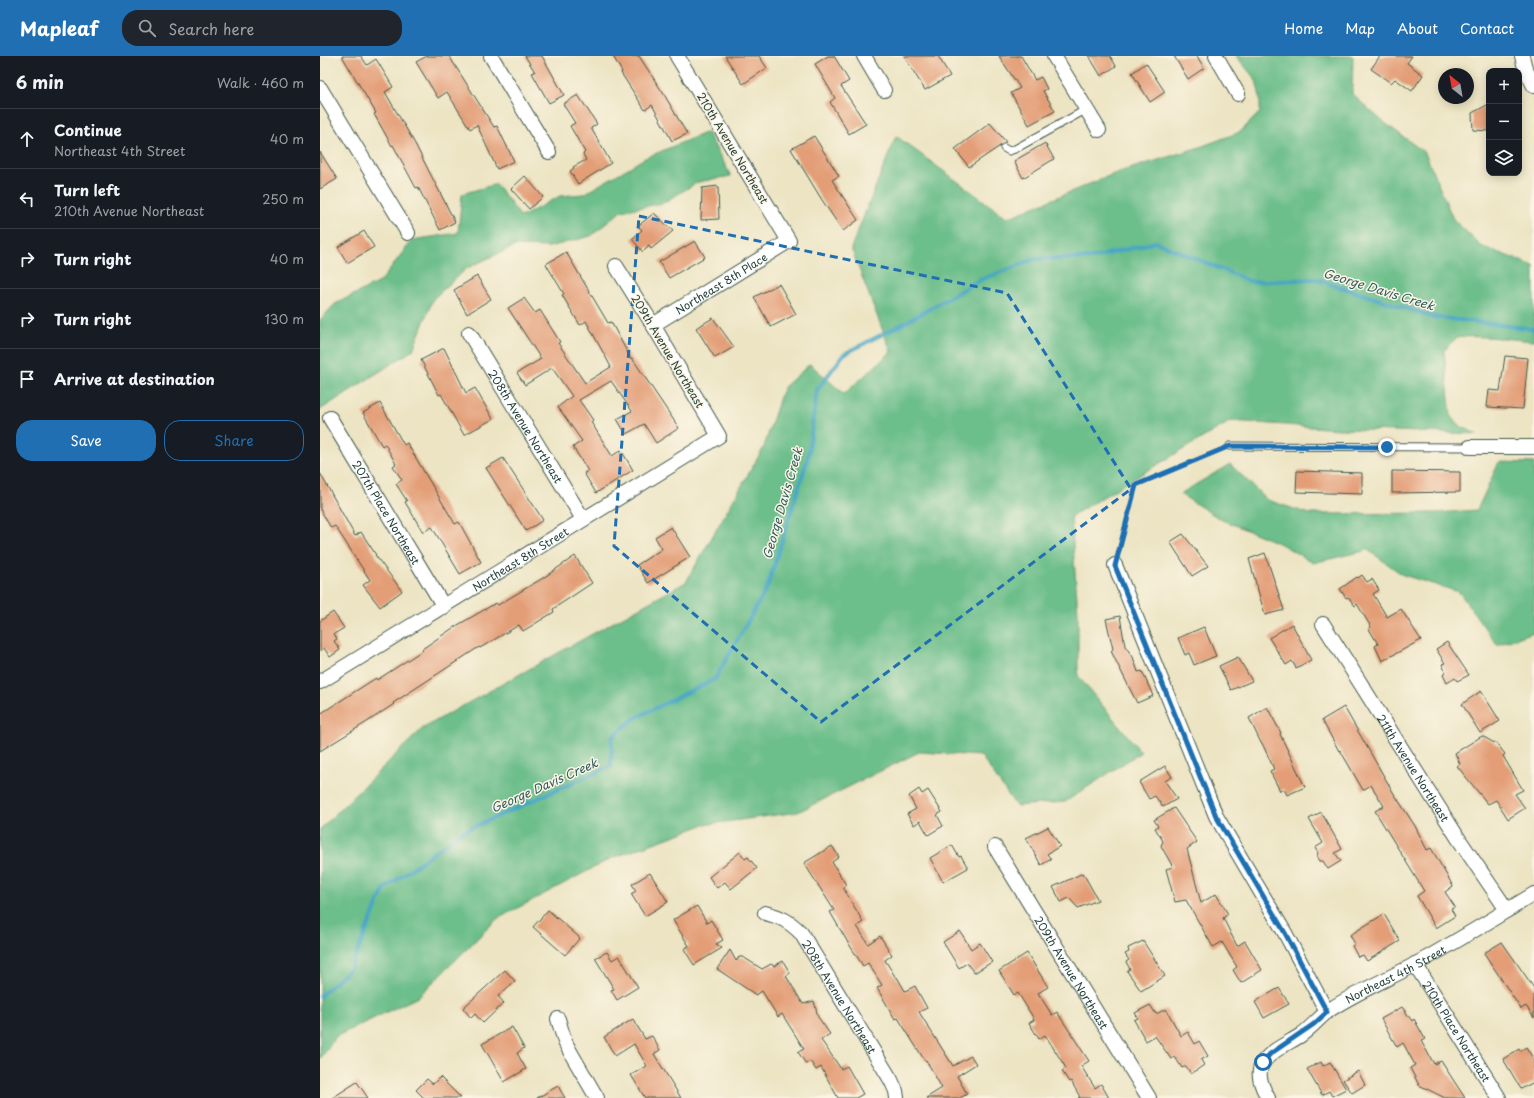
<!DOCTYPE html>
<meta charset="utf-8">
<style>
:root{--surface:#171b24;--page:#20242c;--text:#f1f3f6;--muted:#9ea1a6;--line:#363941;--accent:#1f6fb2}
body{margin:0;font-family:"Playpen Sans",sans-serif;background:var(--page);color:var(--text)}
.controls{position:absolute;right:12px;top:12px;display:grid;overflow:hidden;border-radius:8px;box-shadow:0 2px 10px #0003}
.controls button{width:36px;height:36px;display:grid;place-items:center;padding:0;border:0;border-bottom:1px solid var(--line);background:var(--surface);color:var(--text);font:20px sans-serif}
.compass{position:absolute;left:1118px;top:12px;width:36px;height:36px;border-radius:50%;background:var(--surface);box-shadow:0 2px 10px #0003;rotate:329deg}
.stop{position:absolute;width:12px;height:12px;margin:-9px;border:3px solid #1f6fb2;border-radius:50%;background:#fff}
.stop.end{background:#1f6fb2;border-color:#fff;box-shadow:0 1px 4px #0008}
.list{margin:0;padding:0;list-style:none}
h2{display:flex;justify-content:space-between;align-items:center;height:52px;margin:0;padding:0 16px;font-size:17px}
h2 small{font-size:13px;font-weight:400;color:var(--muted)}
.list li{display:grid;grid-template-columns:26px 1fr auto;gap:12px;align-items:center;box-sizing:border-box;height:60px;padding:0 16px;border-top:1px solid var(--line)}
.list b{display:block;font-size:15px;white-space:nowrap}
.list p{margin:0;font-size:13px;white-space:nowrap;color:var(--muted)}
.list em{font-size:13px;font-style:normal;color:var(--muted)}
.actions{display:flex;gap:8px;padding:12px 16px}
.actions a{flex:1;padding:9px 0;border:1px solid var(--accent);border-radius:16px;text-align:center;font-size:14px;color:var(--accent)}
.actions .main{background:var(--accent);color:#fff}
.icon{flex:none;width:22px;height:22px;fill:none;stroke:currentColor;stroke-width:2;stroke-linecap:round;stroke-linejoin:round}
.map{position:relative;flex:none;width:1214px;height:1042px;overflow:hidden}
header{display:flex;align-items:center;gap:24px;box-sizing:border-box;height:56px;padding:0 20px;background:var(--accent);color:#fff}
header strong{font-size:19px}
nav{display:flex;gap:22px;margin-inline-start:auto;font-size:14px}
.search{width:280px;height:36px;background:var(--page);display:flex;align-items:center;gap:10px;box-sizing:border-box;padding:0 14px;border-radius:16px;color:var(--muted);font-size:15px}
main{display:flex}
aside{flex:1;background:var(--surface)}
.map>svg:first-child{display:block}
.forest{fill:#6cbe8a;stroke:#467e5f}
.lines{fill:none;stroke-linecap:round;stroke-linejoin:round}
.stream{stroke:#46a6c5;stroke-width:4}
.building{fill:#e39e77}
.lane-casing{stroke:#3e5649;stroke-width:9}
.street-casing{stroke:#3e5649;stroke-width:16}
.path{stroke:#3e5649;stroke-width:2.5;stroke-dasharray:1 3;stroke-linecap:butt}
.lane{stroke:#fff;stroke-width:7}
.street{stroke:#fff;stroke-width:14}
.route{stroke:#1f6fb2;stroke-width:5}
.marked{fill:none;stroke:#1f6fb2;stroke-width:3;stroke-dasharray:8 5;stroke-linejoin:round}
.labels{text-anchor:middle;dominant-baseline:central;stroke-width:3;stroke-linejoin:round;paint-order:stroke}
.street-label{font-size:11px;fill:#1f3d34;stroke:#fcf5e5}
.water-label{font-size:12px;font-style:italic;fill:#2b5c60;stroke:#fcf5e5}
</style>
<header>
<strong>Mapleaf</strong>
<div class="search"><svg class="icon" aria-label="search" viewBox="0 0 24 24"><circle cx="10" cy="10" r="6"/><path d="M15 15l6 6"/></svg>Search here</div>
<nav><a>Home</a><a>Map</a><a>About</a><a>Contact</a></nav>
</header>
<main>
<aside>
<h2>6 min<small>Walk · 460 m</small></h2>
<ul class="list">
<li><svg class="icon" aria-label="ahead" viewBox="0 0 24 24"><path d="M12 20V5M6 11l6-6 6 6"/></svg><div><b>Continue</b><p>Northeast 4th Street</p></div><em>40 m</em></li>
<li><svg class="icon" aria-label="left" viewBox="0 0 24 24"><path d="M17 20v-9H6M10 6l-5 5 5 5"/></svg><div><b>Turn left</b><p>210th Avenue Northeast</p></div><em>250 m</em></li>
<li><svg class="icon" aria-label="right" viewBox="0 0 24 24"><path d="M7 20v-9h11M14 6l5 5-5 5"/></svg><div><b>Turn right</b></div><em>40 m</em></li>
<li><svg class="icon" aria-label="right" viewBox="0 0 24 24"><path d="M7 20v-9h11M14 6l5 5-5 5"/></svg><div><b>Turn right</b></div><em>130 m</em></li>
<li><svg class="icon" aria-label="arrive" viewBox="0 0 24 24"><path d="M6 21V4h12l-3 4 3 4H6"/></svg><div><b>Arrive at destination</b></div></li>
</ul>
<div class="actions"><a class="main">Save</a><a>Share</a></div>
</aside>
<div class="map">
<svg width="1214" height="1042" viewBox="0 0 1214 1042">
<rect width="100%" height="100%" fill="#fcf5e5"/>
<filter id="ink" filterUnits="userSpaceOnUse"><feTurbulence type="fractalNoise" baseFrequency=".025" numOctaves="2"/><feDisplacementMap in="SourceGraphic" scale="8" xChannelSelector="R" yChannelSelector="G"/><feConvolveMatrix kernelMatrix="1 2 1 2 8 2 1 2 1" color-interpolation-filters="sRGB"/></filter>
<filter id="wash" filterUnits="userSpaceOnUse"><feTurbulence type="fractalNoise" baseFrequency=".012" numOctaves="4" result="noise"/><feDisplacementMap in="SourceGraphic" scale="16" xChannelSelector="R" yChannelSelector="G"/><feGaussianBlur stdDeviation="0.9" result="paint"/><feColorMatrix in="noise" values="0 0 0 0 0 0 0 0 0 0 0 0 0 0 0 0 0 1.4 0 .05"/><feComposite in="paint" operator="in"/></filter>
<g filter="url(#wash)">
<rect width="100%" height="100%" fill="#ece4c3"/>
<g class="forest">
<path d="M916 0H1033L1032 38 1061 64 1105 97 1133 163 1161 190 1214 210V285C1199 284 1149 278 1137 282 1132 285 1127 291 1124 296L1131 360 1142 371 1157 378 1019 373 911 365 751 460 758 558V620L821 696 745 746 696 750 661 700 599 696 478 756 383 769 290 803 177 863 98 941 17 980 0 1003V773L103 672 366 526 444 391 463 332 490 308 524 338 571 296 531 192 576 80 687 162 796 117 880 91 920 76 940 56V41L936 24Z"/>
<path d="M387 76 411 120 378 126 343 147 301 155 271 180 229 191 195 190 147 212 113 243 93 294 0 354V264L15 248 61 225 92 184 138 177 142 138 176 128 201 161 240 140 264 138 325 102Z"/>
<path d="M1179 406 1214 407V576L1177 589 1139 536 1083 519 1048 494 993 507 961 488 902 464 860 438 910 408 947 444 990 458 1116 457 1157 454Z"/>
</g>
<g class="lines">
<path class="stream" d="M0 940 30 913 64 833 142 776 291 710 292 681 315 662 395 623 447 532 488 402 497 334 524 298 588 265 660 224 715 203 772 202 836 186 932 226 996 223 1113 261 1214 273"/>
</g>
<g id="blocks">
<g class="building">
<path d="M22 0H41L47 9 56 3 73 31 65 36 94 86 135 166 120 174 98 131 96 132 73 89 72 90 54 58 56 57Z"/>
<path d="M107 0H129L174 71 177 70 194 105 177 113 157 69 150 73 127 36 118 42 96 6Z"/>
<path d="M205 0H222L244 39 229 47 212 17 215 16Z"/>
<path d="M293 0H319L345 40 367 78 352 85 332 49 325 54 301 17 302 16Z"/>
<path d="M405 0H439L447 12 423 28Z"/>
<path d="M508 0H514L529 25 521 30 546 68 529 78 510 46 515 42 495 8Z"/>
<path d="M584 0H618L630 20 605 34Z"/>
<path d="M679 0H701L715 24 721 21 727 33 723 35 735 55 709 69 691 37 700 32Z"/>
<path d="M769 0H790L796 10 781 20Z"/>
<path d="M854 0H877L884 12 868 23Z"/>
<path d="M1060 0H1092L1087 7 1103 19 1092 35 1075 23 1071 27 1051 13Z"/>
<path d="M826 7 845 36 830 46 812 17Z"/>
<path d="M258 39 277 68 271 72 291 107 258 128 250 115 254 112 253 111 266 104 263 98 265 96 250 70 255 67 243 48Z"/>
<path d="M1169 48V75L1153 74 1152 57Z"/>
<path d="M670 67 686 86 649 111 635 93Z"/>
<path d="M494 80 519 120 512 124 538 164 523 175 502 144 471 93Z"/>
<path d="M725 87 734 103 703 122 694 105Z"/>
<path d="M0 96 17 123 0 133Z"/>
<path d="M205 120 223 141 209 153 191 133Z"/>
<path d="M398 130 399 163 381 164 382 132Z"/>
<path d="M334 157 353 175 331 193 329 190 323 196 312 183 322 174 318 170Z"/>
<path d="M44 175 54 191 27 207 18 191Z"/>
<path d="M375 185 385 201 349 222 339 206Z"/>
<path d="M246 196 288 267 291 266 311 303 312 302 359 372 336 387 324 368 306 378 297 363 312 355 291 325 259 344 273 364 271 366 292 400 301 394 313 414 276 437 264 417 268 415 253 391 262 385 238 351 252 340 232 312 205 329 197 317 221 303 188 252 204 242 215 257 220 254 240 286 238 287 265 327 291 311 266 265 260 269 242 239 244 238 226 208Z"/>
<path d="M157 220 171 243 147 258 134 234Z"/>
<path d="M459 228 476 258 451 271 434 241Z"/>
<path d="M393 262 414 291 395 302 376 272Z"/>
<path d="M124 292 146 337 155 332 173 363 144 379 121 338 119 339 101 304Z"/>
<path d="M1185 300 1208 302 1203 353 1167 351 1169 334 1180 335Z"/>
<path d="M60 347 84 389 87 387 135 468 139 466 161 506 140 518 112 471 103 476 85 446 87 445 76 428 82 424 73 410 76 408 65 388 62 390 43 357Z"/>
<path d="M183 402 223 464 206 475 166 412Z"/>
<path d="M977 415 1042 417V438L976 436Z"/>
<path d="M1072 415 1140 416V436L1072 437Z"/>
<path d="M0 417 35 480 41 476 56 499H55L82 535 60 551 43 529 50 524 15 470 11 472 0 453Z"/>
<path d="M351 471 370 501 328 527 317 509 342 493 335 481Z"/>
<path d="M863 478 888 510 872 520 850 486Z"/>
<path d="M945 497 964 554 945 559 929 503Z"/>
<path d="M255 500 272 527 233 553 234 556 203 575 199 569 160 592 159 591 73 647 74 648 47 666 0 695V658L56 622 57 624 103 594 102 593 136 570 176 547 178 549 223 522Z"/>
<path d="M1042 519 1047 526 1052 523 1059 534 1053 538 1067 561 1081 553 1101 584 1062 605 1055 590 1058 588 1049 573 1051 571 1037 548 1035 550 1028 541 1026 542 1020 533 1037 521 1038 522Z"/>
<path d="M13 556 24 572 14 578 17 583 14 585 20 594 10 601 4 592 0 595V565Z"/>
<path d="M800 560 805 590 813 601 818 616 822 615 833 640 817 647 791 595 793 593 786 563Z"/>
<path d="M972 568 991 604 976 612 972 605 966 609 949 582Z"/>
<path d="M884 571 896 600 874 609 869 597 865 599 858 582Z"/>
<path d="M1127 586 1149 619 1137 625 1135 622 1127 627 1123 619 1125 615 1122 608 1125 607 1116 593Z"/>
<path d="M918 601 932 625 911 634 899 610Z"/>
<path d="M1161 635 1180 665 1160 677 1142 648Z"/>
<path d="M947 651 961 677 960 678 985 731 967 739 964 733 960 735 950 715 954 713 942 687H941L929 662Z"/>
<path d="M1024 651 1073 736 1095 770 1107 794 1111 792 1133 830 1125 836 1135 851 1131 853 1135 860 1116 872 1097 840 1104 835 1055 755 1064 750 1051 729 1043 734 1020 694 1019 695 1002 664Z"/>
<path d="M1162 680 1178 689 1185 698 1183 700 1203 734 1195 738 1205 752 1188 763 1176 744 1168 748 1137 710 1140 708 1135 697Z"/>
<path d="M845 710 852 721 845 725 857 743 843 751 835 740 829 743 819 726Z"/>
<path d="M599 733 602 738 608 734 622 756 617 759 623 770 608 779 600 765 594 769 587 758 596 753 589 740Z"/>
<path d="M854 752 877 786 867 793 881 847 896 838 908 858 903 862 917 890 925 885 942 914 921 927 913 914 917 911 902 886 893 891 866 844 855 846 846 813 853 811 841 790 843 785 835 772 838 770 834 764Z"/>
<path d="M1001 756 1022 793 1015 797 1021 805 1008 813 1003 805H1000L997 800 998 797 995 792 1003 787 989 763Z"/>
<path d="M728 771 740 790 727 798 731 803 721 809 706 782Z"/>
<path d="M632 789 639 801 641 800 648 812 623 826 610 802Z"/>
<path d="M512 790 519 801 512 806 526 829 523 831 543 866 537 870 548 888 560 880 572 899 565 904 576 922 577 921 585 935 595 930 607 952 599 956 633 1010 651 1000 656 1008 637 1020 647 1038 640 1042H606L622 1032 606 1004 605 1005 578 962 575 963 557 932 562 929 548 907 543 910 527 885 510 856 514 854 484 807Z"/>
<path d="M420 796 425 803 428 801 437 812 411 833 405 826 397 832 389 821Z"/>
<path d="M330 817 348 846 325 860 311 838 316 835 312 828Z"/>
<path d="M763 817 778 844 758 852 749 842 741 846 733 831Z"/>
<path d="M377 850 387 867 391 864 403 884 396 888 402 892 374 909 364 893 369 890 353 864Z"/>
<path d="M228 854 260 882 245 899 213 871Z"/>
<path d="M1064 858 1080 885 1047 905 1043 899 1038 901 1032 890 1035 888 1030 879Z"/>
<path d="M640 875 651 893 660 887 672 906 654 917 647 907 639 912 623 886Z"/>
<path d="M823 885 845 920 821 935 807 915 810 913 806 906 809 904 805 898 809 896 808 892Z"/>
<path d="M1182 886 1214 932V962L1206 950 1201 953 1164 897Z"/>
<path d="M410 894 416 905 419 901H423L442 913 451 908 454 910 463 905 470 917 466 920 483 948 494 945 498 961 510 978 501 984 521 1013 527 1010 543 1038 536 1042H518L501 1011 496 1014 490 1005 486 1008 478 996 484 993 462 958 458 961 442 935 436 939 397 913Z"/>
<path d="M287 896 292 904 299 900 318 931 297 944 291 934 294 933 275 902Z"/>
<path d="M707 897 728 931 718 937 732 959 737 956 769 1005 761 1010 775 1032 781 1028 789 1042H758L760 1041 751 1025 749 1026 742 1015 746 1012 725 979 719 983 709 967 714 964 711 958 698 937 694 939 679 915Z"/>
<path d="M185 914 195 925 178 940 184 947 163 967 155 958 151 962 143 952Z"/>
<path d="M959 932 969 948 944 962 935 946Z"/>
<path d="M830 949 836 958 846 953 861 980 868 976 875 988 879 985 888 1000 881 1004 884 1009 871 1018 866 1010 862 1012 855 1001 851 1003 835 980 826 985 814 964 818 962 815 957Z"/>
<path d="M1082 951 1092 965 1094 963 1105 983 1101 985 1114 1008 1121 1005 1145 1042H1125L1099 1029 1090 1012 1095 1009 1083 987 1077 991 1061 963Z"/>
<path d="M313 963 325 983 332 980 340 994 334 998 361 1042H325L311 1019 327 1010 314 988 295 1000 284 981Z"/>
<path d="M192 971 204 992 197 997 206 1013 184 1026 162 988Z"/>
<path d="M1206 991 1214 1004V1026L1201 1033 1183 1003 1199 993 1200 995Z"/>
<path d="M1001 1006 1003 1010 1010 1006 1026 1033 1012 1040 1009 1035 1002 1039 987 1013Z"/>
<path d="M1038 1015 1045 1029 1032 1037 1023 1024Z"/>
<path d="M120 1021 141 1042H104L96 1034 107 1023 113 1028Z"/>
<path d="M37 1026 48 1042H12Z"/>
<path d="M238 1030 245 1042H217Z"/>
</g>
</g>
</g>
<g filter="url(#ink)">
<use href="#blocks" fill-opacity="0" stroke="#3e5649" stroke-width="1"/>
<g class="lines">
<defs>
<g id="lane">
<path d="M684 92 689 95 695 93 767 53"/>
<path d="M910 390 1150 391"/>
</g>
<g id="street">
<path d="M171 0 229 96"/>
<path d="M544 0 564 34"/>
<path d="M734 0 779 74"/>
<path d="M896 0 918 38"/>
<path d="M1202 0 1205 12 1214 30"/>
<path d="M0 32 88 177"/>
<path id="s1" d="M333 269 469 185 357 0"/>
<path id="s2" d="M149 277 263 463"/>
<path id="s3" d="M10 362 124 551"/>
<path d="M1150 391H1214"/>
<path d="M795 509 896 760 965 877 1007 956"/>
<path id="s4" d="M1003 568 1138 782 1187 854"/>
<path id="s5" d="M0 626 399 380 333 269 296 210"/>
<path id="s6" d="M675 791 829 1042"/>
<path id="s7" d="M445 857C461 861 469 865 481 877L571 1024 576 1035 577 1042"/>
<path id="s8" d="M1095 908 1179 1042"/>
<path d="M238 963 245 986 252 999 277 1042"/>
<path id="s9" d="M948 1042C942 1031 935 1017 944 1005 953 993 969 987 981 979 991 972 999 962 1008 955 1034 937 1066 924 1094 909 1135 887 1174 862 1214 838"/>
</g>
</defs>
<use href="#lane" class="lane-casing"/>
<use href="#street" class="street-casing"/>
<path class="path" d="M798 497 816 429 901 393"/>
<use href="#lane" class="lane"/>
<use href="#street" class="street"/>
</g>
</g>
<g class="lines" filter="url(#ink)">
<path class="route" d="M943 1006 950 998 994 968 1007 956 965 877 896 760 795 510 816 429 910 390 1067 391"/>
</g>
<path class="marked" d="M319 160 687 237 811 433 501 666 294 490Z"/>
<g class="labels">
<g class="street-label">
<text transform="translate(413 92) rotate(59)">210th Avenue Northeast</text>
<text stroke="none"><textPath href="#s1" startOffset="80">Northeast 8th Place</textPath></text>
<text transform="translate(348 295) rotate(59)">209th Avenue Northeast</text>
<text stroke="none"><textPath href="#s2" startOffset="109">208th Avenue Northeast</textPath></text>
<text stroke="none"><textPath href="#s3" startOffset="110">207th Place Northeast</textPath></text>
<text stroke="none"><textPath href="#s5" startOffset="235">Northeast 8th Street</textPath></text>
<text stroke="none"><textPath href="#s4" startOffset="170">211th Avenue Northeast</textPath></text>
<text stroke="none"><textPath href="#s6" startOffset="147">209th Avenue Northeast</textPath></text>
<text stroke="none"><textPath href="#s9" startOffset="198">Northeast 4th Street</textPath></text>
<text stroke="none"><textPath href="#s7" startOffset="116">208th Avenue Northeast</textPath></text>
<text stroke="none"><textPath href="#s8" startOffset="79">210th Place Northeast</textPath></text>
</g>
<g class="water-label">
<text transform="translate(1059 233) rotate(17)">George Davis Creek</text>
<text transform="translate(462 447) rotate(-74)">George Davis Creek</text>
<text transform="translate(224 729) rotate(-24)">George Davis Creek</text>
</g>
</g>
</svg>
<div class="controls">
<button>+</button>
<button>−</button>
<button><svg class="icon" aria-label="layers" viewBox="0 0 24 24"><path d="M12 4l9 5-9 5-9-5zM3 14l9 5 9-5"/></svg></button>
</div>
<svg class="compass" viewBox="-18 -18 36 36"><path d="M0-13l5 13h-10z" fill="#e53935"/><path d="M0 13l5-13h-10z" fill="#9ea1a6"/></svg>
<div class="stop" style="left:943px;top:1006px"></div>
<div class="stop end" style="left:1067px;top:391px"></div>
</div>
</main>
